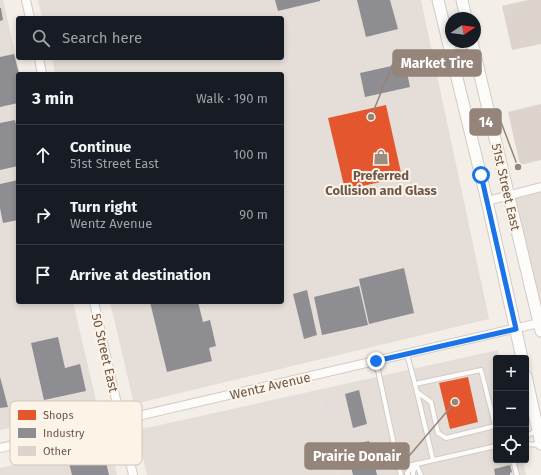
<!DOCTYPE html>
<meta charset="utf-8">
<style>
:root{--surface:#171b24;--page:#20242c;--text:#f1f3f6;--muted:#9ea1a6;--line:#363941}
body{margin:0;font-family:"Fira Sans",sans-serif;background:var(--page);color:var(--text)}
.controls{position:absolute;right:12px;bottom:12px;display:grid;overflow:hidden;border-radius:4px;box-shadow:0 2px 6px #0003}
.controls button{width:36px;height:36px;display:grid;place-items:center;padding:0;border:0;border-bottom:1px solid var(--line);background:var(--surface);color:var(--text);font:20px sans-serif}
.compass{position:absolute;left:445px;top:12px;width:36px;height:36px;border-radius:50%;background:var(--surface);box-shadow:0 2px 6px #0003;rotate:77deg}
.stop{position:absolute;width:12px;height:12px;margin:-9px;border:3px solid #1a73e8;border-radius:50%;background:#fff}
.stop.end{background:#1a73e8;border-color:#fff;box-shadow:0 1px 4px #0008}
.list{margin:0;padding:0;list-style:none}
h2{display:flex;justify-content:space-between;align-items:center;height:52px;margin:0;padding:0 16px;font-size:17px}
h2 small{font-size:13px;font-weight:400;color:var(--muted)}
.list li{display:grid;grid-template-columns:26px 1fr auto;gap:12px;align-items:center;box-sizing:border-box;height:60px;padding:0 16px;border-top:1px solid var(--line)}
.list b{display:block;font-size:15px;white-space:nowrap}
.list p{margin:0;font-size:13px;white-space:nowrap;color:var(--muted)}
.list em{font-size:13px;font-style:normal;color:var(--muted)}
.icon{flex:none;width:22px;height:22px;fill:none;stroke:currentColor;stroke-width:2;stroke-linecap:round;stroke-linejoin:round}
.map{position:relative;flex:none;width:541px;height:475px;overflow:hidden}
.search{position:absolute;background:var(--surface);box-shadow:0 2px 6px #0003;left:16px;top:16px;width:268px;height:44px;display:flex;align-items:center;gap:10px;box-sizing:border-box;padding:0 14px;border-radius:4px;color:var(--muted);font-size:15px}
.panel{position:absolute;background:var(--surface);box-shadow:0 2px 6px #0003;left:16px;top:72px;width:268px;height:232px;border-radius:4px}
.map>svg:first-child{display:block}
.industrial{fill:#e5ded8}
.shops{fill:#e4572e}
.industry{fill:#8d8d92}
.building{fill:#dcd4cd}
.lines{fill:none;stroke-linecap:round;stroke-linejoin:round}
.lane-casing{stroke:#d2cbc6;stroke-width:6}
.street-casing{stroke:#d2cbc6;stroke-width:10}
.secondary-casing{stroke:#d2cbc4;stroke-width:13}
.lane{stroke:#fdfcfb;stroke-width:4}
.street{stroke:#fdfcfb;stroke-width:8}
.secondary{stroke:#fdfcfb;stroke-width:11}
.rail{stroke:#e3e0e3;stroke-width:3;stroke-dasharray:6 4;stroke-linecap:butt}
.route{stroke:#1a73e8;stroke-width:5}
.labels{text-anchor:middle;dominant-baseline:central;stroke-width:4;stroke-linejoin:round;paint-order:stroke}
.poi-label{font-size:13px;font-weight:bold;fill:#6d574b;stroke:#fcf4e6}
.street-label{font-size:13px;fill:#6d574b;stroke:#fcf4e6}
.key{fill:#fcf4e6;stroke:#d1c5b8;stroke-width:1}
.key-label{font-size:11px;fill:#6d574b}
.leader{fill:none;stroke:#95847a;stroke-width:1.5}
.callout-dot{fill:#95847a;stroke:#fcf4e6;stroke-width:1.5}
.callout{fill:#95847a;stroke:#95847a;stroke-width:1.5}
.callout-label{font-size:14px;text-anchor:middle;font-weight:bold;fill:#fff}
</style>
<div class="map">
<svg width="541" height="475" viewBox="0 0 541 475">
<rect width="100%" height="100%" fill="#f3eee7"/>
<g class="industrial">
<path d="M0 0H3L20 74H18V302H73L98 409 0 430Z"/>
<path d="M38 0H421L489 319 134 404 110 302H282V74H55L52 58H282V18H42Z"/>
<path d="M541 187V331L508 195Z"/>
<path d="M498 350 500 358H496V460H523L526 475H147L137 430Z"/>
<path d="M110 443 117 475H0V468Z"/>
</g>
<g class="shops">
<path d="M386 105 402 177 345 190 328 118Z"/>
<path d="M468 377 478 422 450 429 439 383Z"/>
</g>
<g class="industry">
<path d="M275 0H320V1L278 11Z"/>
<path d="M357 0H390L398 29 366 37Z"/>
<path d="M0 8H1L3 20 0 21Z"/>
<path d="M14 54 19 74 18 103 0 107V57Z"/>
<path d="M405 63 410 87 365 97 360 73Z"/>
<path d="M15 120 18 133V166L0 170V123Z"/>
<path d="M18 180V220L3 223 0 208V184Z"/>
<path d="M404 268 414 313 369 324 359 279Z"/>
<path d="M359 286 368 325 322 335 314 297Z"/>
<path d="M307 290 317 335 304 339 293 294Z"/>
<path d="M150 302H198L203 322 210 320 216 346 209 348 212 361 167 372Z"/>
<path d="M58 337 65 368 80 364 86 391 44 400 31 343Z"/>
<path d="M0 377 8 407 0 408Z"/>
<path d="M359 390 367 424 353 428 345 394Z"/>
<path d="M369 441 377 475H353L346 446Z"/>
<path d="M104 454 109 475H72L69 463Z"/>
<path d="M510 465 512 472 510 473V475H495L494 469Z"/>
</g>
<g class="building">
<path d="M528 0H541V44L512 50 502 6Z"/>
<path d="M541 104V160L520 165 508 112Z"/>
</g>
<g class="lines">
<defs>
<g id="lane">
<path d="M407 354 415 384"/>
<path d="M376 361 399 468 496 446"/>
<path d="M417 392 431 402 438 433 446 438 495 426"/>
<path d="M526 436 538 430"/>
<path d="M526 444 540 445"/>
<path d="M433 460 415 384 481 370 496 429"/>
<path d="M513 460 517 475"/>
<path d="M416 464 421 475"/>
<path d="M399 468 401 475"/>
<path d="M408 475 407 473 415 464"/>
<path d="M413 475V473L415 466"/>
</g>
<g id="street">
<path d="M26 0 30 18"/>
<path d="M39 58 42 74"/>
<path d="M487 201 541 187"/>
<path d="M94 302 133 475"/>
<path d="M0 448 539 323"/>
</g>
<g id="secondary">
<path d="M438 0 487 201 522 358"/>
<path d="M462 0 466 18"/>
<path d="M472 42 541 331"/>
<path d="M526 376 541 444"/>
</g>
</defs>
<use href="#lane" class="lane-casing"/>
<use href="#street" class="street-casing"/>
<use href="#secondary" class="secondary-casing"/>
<use href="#lane" class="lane"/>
<use href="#street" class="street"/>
<use href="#secondary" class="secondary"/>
<path class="rail" d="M321 402 338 475"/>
</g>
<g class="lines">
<path class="route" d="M376 361 516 329 481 175"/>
</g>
<defs>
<symbol id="shop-bare" viewBox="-9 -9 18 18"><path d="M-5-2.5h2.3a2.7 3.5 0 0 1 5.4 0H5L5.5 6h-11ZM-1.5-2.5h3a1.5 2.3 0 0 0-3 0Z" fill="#9c8c82" stroke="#fcf4e6" stroke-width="2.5" paint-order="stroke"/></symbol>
</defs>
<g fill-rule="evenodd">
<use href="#shop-bare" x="370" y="146" width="22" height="22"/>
</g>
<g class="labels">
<g class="poi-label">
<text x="381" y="175">Preferred<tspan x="381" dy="15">Collision and Glass</tspan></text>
</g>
<g class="street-label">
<text transform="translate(506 187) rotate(77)">51st Street East</text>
<text transform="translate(105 353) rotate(77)">50 Street East</text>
<text transform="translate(270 386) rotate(-13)">Wentz Avenue</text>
</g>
</g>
<rect x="10" y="401" width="132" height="64" rx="6" class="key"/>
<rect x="18" y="410" width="18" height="10" fill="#e4572e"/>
<rect x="18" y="428" width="18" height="10" fill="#8d8d92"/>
<rect x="18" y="446" width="18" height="10" fill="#dcd4cd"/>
<g class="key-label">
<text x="43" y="419">Shops</text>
<text x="43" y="437">Industry</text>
<text x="43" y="455">Other</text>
</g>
<path class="leader" d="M371 117L393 63M518 167L501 122M455 402L409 456"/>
<g class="callout-dot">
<circle cx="371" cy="117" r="4"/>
<circle cx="518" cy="167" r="4"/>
<circle cx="455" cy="402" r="4"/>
</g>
<g class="callout">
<rect x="393" y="50" width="88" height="26" rx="4"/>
<rect x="470" y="109" width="31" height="26" rx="4"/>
<rect x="305" y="443" width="104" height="26" rx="4"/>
</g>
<g class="callout-label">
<text x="437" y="68">Market Tire</text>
<text x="486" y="127">14</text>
<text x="357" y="461">Prairie Donair</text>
</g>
</svg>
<div class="controls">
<button>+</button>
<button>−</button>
<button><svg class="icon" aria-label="locate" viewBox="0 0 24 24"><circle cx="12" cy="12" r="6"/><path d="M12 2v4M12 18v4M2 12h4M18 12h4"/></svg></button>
</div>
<svg class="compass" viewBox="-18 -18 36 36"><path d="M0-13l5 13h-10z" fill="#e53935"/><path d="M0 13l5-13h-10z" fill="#9ea1a6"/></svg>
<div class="stop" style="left:481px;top:175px"></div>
<div class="stop end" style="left:376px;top:361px"></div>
<div class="search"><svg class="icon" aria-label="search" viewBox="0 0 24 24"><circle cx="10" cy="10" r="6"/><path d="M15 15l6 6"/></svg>Search here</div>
<section class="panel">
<h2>3 min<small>Walk · 190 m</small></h2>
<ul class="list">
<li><svg class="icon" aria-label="ahead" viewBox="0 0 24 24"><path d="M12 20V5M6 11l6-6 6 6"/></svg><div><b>Continue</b><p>51st Street East</p></div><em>100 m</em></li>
<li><svg class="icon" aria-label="right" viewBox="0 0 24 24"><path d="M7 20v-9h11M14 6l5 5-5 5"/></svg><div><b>Turn right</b><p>Wentz Avenue</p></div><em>90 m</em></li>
<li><svg class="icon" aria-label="arrive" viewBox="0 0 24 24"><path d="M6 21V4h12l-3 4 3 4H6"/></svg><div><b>Arrive at destination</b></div></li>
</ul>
</section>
</div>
